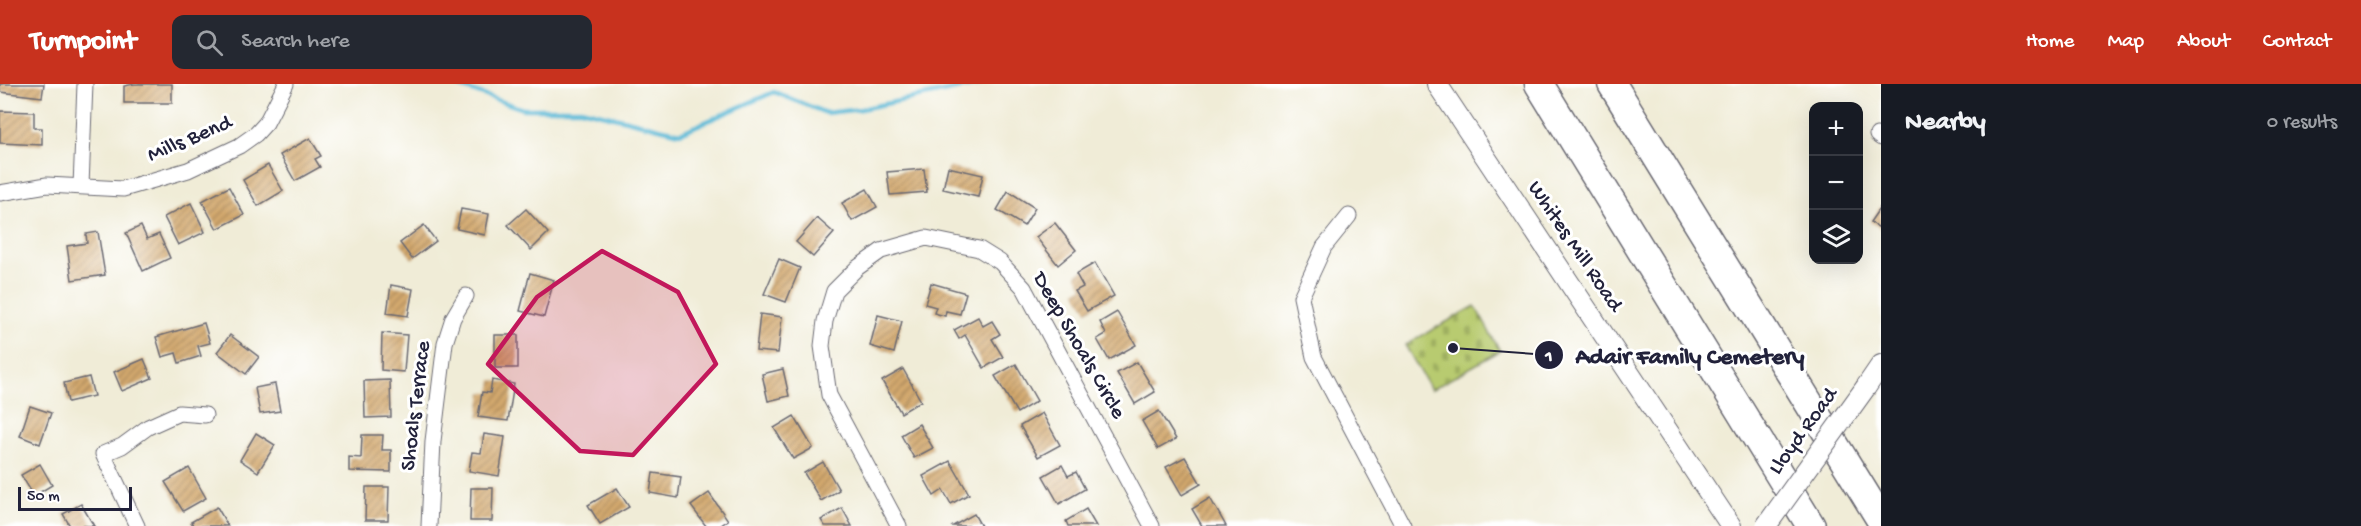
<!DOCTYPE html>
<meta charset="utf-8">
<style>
:root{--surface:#171b24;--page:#242831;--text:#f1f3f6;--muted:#9ea1a6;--line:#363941;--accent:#c8321e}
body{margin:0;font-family:"Gochi Hand",sans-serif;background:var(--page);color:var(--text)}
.controls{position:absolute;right:18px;top:18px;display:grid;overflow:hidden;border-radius:12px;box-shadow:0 6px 24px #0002}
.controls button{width:54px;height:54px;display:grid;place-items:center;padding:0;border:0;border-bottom:2px solid var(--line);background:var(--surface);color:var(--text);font:30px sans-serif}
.scale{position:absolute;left:18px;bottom:15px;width:114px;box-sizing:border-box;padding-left:6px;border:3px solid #22223b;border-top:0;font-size:16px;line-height:21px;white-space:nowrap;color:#22223b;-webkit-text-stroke:4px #fff;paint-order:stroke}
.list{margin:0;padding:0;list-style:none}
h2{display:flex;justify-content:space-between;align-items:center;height:78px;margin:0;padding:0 24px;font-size:26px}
h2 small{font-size:20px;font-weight:400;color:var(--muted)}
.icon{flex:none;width:33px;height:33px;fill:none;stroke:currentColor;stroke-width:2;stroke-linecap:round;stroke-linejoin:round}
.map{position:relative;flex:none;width:1881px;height:442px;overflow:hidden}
header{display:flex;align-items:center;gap:36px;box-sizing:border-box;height:84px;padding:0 30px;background:var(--accent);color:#fff}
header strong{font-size:28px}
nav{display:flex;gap:33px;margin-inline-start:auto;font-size:21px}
.search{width:420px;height:54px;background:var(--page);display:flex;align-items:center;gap:15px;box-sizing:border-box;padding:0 21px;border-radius:12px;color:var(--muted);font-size:22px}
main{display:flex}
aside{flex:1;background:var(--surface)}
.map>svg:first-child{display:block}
.cemetery{fill:url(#cemetery-stones);stroke:#6d7655;stroke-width:1.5}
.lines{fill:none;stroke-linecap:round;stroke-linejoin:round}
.stream{stroke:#57b8d5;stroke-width:4.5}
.building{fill:url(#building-hatch)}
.minor-casing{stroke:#6a6972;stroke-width:17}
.tertiary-casing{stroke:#6a6972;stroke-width:22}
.motorway-casing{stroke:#6a6972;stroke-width:31}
.minor{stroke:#fff;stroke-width:15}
.tertiary{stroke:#fff;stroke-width:20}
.motorway{stroke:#fff;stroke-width:28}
.tertiary-bridge-casing{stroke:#6a6972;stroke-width:22;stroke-linecap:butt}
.tertiary-bridge{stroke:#fff;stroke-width:20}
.marked{fill:#c2185b;fill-opacity:0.2;stroke:#c2185b;stroke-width:4.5;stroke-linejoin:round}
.labels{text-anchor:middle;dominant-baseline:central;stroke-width:6;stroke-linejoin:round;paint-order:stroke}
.street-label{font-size:22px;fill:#22223b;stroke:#fff}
.leader{fill:none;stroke:#22223b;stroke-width:2}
.callout-dot{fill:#22223b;stroke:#fff;stroke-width:2}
.mark-label{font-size:18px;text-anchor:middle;font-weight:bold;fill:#fff}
.callout-label{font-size:24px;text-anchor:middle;font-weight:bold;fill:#22223b;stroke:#fff;stroke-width:6;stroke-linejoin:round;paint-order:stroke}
</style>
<header>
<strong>Turnpoint</strong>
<div class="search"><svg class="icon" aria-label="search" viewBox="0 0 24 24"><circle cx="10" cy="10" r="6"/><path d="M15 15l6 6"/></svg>Search here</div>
<nav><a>Home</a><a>Map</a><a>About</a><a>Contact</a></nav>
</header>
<main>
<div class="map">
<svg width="1881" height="442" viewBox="0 0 1881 442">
<defs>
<pattern id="cemetery-stones" width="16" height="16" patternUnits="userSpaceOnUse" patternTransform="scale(1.5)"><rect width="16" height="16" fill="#b8cb6f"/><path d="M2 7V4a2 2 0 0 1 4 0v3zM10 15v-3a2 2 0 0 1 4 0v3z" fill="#9eae61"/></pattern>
<pattern id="building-hatch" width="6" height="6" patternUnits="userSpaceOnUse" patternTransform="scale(1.5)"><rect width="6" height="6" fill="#d2a86d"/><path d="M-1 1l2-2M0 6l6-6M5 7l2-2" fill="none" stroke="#aa885b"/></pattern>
</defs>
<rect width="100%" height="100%" fill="#fff"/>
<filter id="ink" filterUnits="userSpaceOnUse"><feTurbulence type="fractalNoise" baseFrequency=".0167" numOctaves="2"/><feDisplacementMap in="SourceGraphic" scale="12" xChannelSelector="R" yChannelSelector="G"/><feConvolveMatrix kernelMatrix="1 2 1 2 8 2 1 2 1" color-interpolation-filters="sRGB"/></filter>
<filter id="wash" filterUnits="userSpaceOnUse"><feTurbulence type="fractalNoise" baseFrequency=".008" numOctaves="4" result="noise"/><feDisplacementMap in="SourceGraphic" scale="24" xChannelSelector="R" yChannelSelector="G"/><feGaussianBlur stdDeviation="1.35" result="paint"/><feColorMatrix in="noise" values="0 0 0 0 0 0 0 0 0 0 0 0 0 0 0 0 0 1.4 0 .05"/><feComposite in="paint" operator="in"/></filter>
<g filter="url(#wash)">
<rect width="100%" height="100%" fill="#f0ecd7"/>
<path class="cemetery" d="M1475 222 1500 267 1431 306 1405 261Z"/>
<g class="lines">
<path class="stream" d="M452 0 523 25H581L680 49 774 8 826 29 861 25 980 0"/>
</g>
<g id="blocks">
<g class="building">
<path d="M0 0H44L42 13 0 8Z"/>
<path d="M134 0H172V19H124V2Z"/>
<path d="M0 27 34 28V44H42V61L0 59Z"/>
<path d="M310 54 321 72 315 75 320 83 295 97 280 71Z"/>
<path d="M268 81 283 107 258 122 243 96Z"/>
<path d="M948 83 983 91 978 113 943 105Z"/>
<path d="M924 85 927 108 890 111 887 88Z"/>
<path d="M229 103 244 131 217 145 202 117Z"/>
<path d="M867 105 877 123 852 137 842 119Z"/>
<path d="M1008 107 1035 124 1024 142 997 126Z"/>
<path d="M191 119 205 148 178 161 164 133Z"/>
<path d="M1881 122V145L1870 138Z"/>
<path d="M461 125 489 130 485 151 457 145Z"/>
<path d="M526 125 548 149 531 166 508 141Z"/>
<path d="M817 134 834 149 813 173 796 158Z"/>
<path d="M1055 139 1076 166 1058 181 1036 153Z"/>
<path d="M424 141 436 157 412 175 400 159Z"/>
<path d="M141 142 147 155 159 150 170 174 143 187 126 149Z"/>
<path d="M98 148 105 191 72 196 67 162 87 159 86 150Z"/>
<path d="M779 175 800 184 786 218 764 210Z"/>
<path d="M1095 179 1114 212 1087 227 1075 207 1083 203 1076 190Z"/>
<path d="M530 189 554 196 544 233 520 227Z"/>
<path d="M931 199 966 209 960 230 946 227 945 232 934 229 936 223 925 220Z"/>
<path d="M391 201 413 205 408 232 387 229Z"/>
<path d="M1117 228 1136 261 1109 276 1097 255 1106 250 1100 238Z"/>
<path d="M760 230 782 233 778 269 756 267Z"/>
<path d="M878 231 902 237 894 269 870 262Z"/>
<path d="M978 233 983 242 992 237 1000 250 992 255 1003 273 984 284 965 251 959 255 954 246Z"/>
<path d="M204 239 210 259 198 262 201 272 179 279 176 269 162 273 156 253Z"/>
<path d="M382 249 407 251 404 288 381 286Z"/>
<path d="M230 251 259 273 246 290 217 268Z"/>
<rect x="495" y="251" width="23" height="33"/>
<path d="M144 275 152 294 122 307 114 288Z"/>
<path d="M1137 278 1155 308 1135 320 1117 289Z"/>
<path d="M1016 280 1037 317 1017 329 995 292Z"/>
<path d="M783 285 789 312 768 317 762 290Z"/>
<path d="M903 285 921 317 901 329 882 297Z"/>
<path d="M89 293 94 312 68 318 64 299Z"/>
<path d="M390 296 391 333 365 334 364 297Z"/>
<path d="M492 296 514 300 508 337 478 333 482 308 490 309Z"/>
<path d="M275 300 280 327 260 330 255 304Z"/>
<path d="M30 322 51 329 40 360 20 352Z"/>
<path d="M1159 327 1176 355 1158 365 1142 337Z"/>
<path d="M1042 329 1060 361 1038 373 1020 342Z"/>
<path d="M794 332 813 364 793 375 774 344Z"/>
<path d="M919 340 933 364 914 374 901 351Z"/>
<path d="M256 349 275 361 258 388 240 376Z"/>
<path d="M484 350 505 353 499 392 469 387 472 368 481 369Z"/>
<path d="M362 351H383L382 366H391V388L349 387V373L361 374Z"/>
<path d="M1185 373 1201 400 1182 411 1166 383Z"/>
<path d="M950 377 969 410 951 420 943 406 934 412 923 392Z"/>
<path d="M823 378 839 406 821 417 804 389Z"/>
<path d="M40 380 52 401 34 412 21 391Z"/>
<path d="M1062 381 1068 392 1076 388 1085 405 1059 420 1043 392Z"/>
<path d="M189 384 206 414 183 427 165 398Z"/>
<path d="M653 389 681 393 678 414 650 409Z"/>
<path d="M366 403H389L388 436H365Z"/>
<path d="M471 404H493L492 437H470Z"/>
<path d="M617 404 629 423 600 440 588 421Z"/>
<path d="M709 409 728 436 720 442H706L691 422Z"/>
<path d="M1210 414 1226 442H1202L1192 425Z"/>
<path d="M81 420 94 442H70L63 430Z"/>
<path d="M217 423 228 442H194L191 438Z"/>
<path d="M842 424 852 442H825L821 436Z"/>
<path d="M1086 425 1096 442H1068L1066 437Z"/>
<path d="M974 430 981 442H953Z"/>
</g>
</g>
</g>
<g filter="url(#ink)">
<use href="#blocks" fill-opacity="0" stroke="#6a6972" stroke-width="1.5"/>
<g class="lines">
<defs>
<g id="minor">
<path d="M1877 51 1881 54"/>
<path d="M81 102 85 0"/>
<path d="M0 109 47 101 123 105 188 86 239 62 256 50 266 39 286 0"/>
<path d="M1349 132 1324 163 1301 213 1314 273 1403 442"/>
<path d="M137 442 103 370 122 362 148 343 179 329 205 331"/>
<path d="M429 442 433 357 445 259 453 234 466 212"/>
<path d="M899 442 829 311 822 262 825 237 834 207 857 184 881 167 926 154 979 165 1000 178 1024 204 1152 442"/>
</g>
<g id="tertiary">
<path d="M1437 0 1731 442"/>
<path d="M1866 303 1881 281"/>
</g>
<g id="motorway">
<path d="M1539 0 1811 442"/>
<path d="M1612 0 1881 436"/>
</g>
</defs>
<use href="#minor" class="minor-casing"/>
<use href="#tertiary" class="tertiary-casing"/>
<use href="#motorway" class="motorway-casing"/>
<use href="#minor" class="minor"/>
<use href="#tertiary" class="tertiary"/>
<use href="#motorway" class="motorway"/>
<defs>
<path id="tertiary-bridge" d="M1766 442 1866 303"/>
</defs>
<use href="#tertiary-bridge" class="tertiary-bridge-casing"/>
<use href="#tertiary-bridge" class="tertiary-bridge"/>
</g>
</g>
<path class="marked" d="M602 167 678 208 716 280 633 371 580 367 488 280 537 213Z"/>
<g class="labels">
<g class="street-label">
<text transform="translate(190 56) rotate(-23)">Mills Bend</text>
<text transform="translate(1574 163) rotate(56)">Whites Mill Road</text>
<text transform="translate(1078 262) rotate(60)">Deep Shoals Circle</text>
<text transform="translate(417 322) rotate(-83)">Shoals Terrace</text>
<text transform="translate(1804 348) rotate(-54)">Lloyd Road</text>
</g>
</g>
<path class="leader" d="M1453 264L1549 271"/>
<g class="callout-dot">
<circle cx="1453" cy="264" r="6"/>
<circle cx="1549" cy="271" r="15"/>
</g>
<g class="mark-label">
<text x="1549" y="277">1</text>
</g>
<g class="callout-label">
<text x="1690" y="279">Adair Family Cemetery</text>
</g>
</svg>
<div class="controls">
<button>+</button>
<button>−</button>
<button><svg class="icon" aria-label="layers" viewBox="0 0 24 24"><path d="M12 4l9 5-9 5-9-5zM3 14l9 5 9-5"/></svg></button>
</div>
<div class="scale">50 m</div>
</div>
<aside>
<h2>Nearby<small>0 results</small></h2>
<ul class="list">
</ul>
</aside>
</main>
